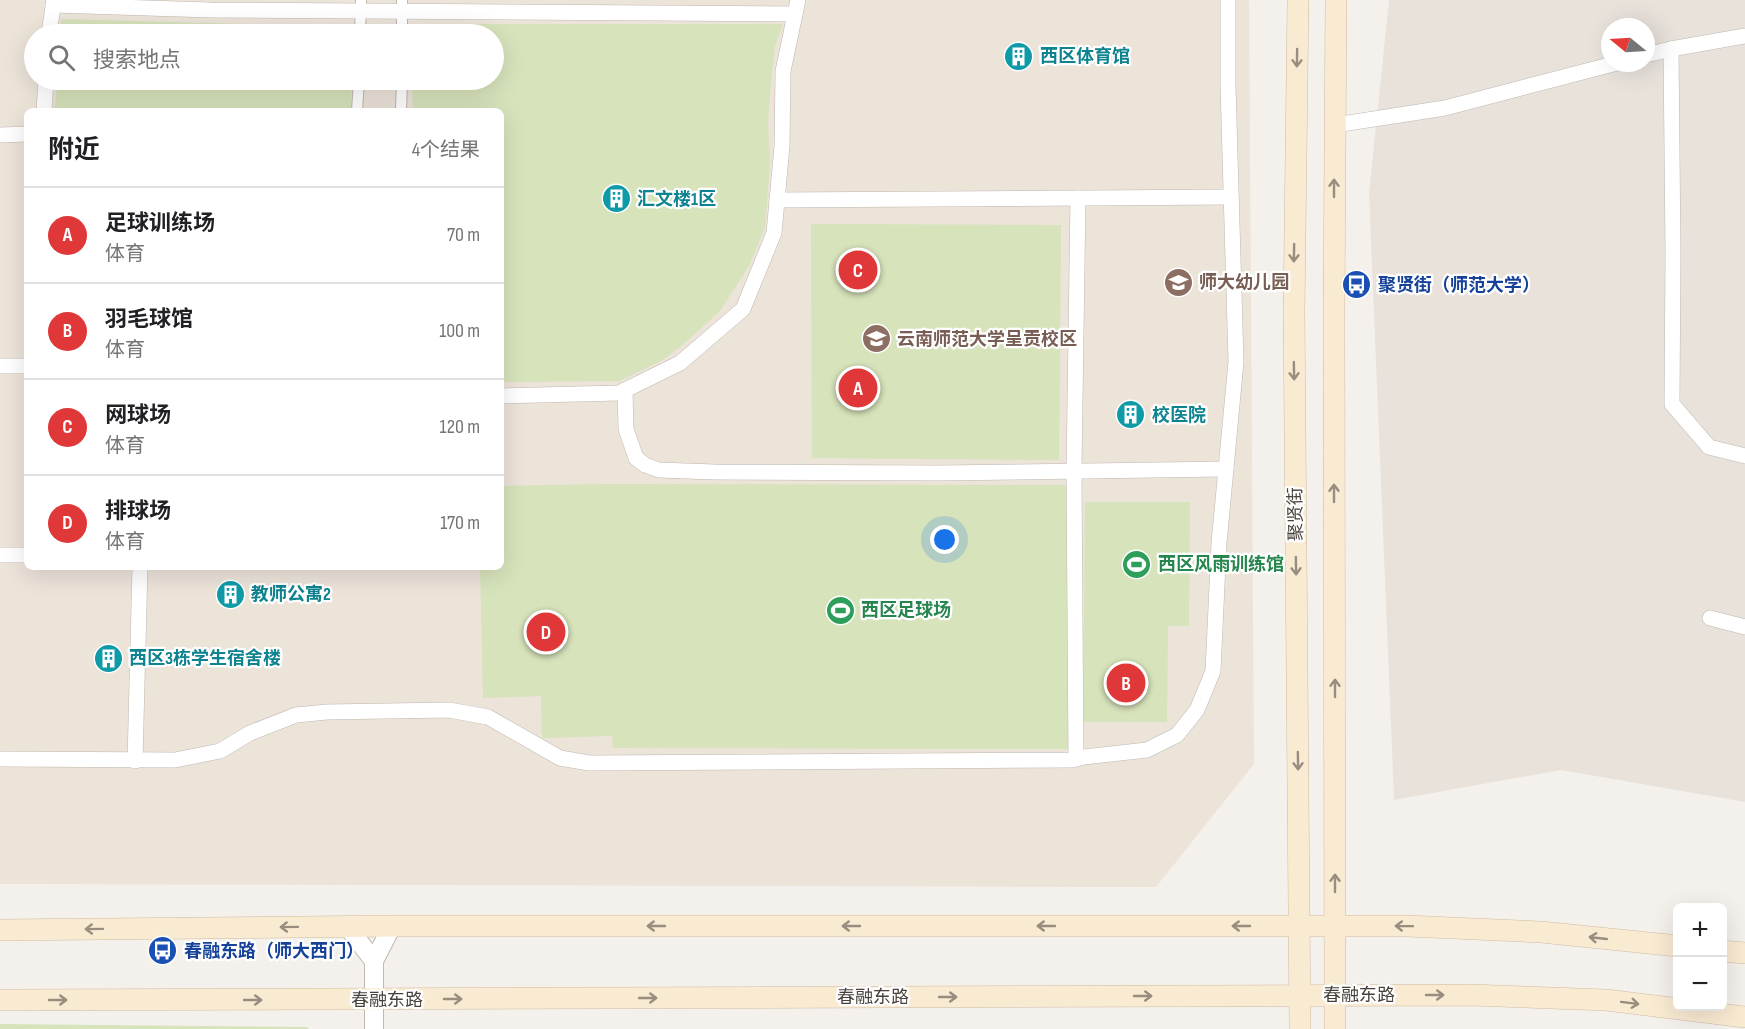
<!DOCTYPE html>
<html lang="zh">
<meta charset="utf-8">
<style>
:root{--surface:#fff;--page:#f6f6f6;--text:#202124;--muted:#757577;--line:#e0e0e0;--accent:#e03838}
body{margin:0;font-family:"Sofia Sans Condensed","Noto Sans SC",sans-serif;background:var(--page);color:var(--text)}
.controls{position:absolute;right:18px;bottom:18px;display:grid;overflow:hidden;border-radius:9px;box-shadow:0 6px 24px #0002}
.controls button{width:54px;height:54px;display:grid;place-items:center;padding:0;border:0;border-bottom:2px solid var(--line);background:var(--surface);color:var(--text);font:30px sans-serif}
.compass{position:absolute;left:1601px;top:18px;width:54px;height:54px;border-radius:50%;background:var(--surface);box-shadow:0 6px 24px #0002;rotate:288deg}
.you{position:absolute;left:945px;top:540px;width:21px;height:21px;margin:-15px;border:4px solid #fff;border-radius:50%;background:#1a73e8;box-shadow:0 0 0 9px #1a73e833}
.badge{display:grid;place-items:center;width:39px;height:39px;border-radius:50%;background:var(--accent);color:#fff;font-size:20px;font-weight:700}
.pin{position:absolute;translate:-50% -50%;border:3px solid #fff;box-shadow:0 2px 6px #0006}
.list{margin:0;padding:0;list-style:none}
h2{display:flex;justify-content:space-between;align-items:center;height:78px;margin:0;padding:0 24px;font-size:26px}
h2 small{font-size:20px;font-weight:400;color:var(--muted)}
.list li{display:grid;grid-template-columns:39px 1fr auto;gap:18px;align-items:center;box-sizing:border-box;height:96px;padding:0 24px;border-top:2px solid var(--line)}
.list b{display:block;font-size:22px;white-space:nowrap}
.list p{margin:0;font-size:20px;white-space:nowrap;color:var(--muted)}
.list em{font-size:20px;font-style:normal;color:var(--muted)}
.icon{flex:none;width:33px;height:33px;fill:none;stroke:currentColor;stroke-width:2;stroke-linecap:round;stroke-linejoin:round}
.map{position:relative;flex:none;width:1745px;height:1029px;overflow:hidden}
.search{position:absolute;background:var(--surface);box-shadow:0 6px 24px #0002;left:24px;top:24px;width:480px;height:66px;display:flex;align-items:center;gap:15px;box-sizing:border-box;padding:0 21px;border-radius:33px;color:var(--muted);font-size:22px}
.panel{position:absolute;background:var(--surface);box-shadow:0 6px 24px #0002;left:24px;top:108px;width:480px;height:462px;border-radius:9px}
.map>svg:first-child{display:block}
.residential{fill:#e8e2db;fill-rule:evenodd}
.education{fill:#ece3d9;fill-rule:evenodd}
.green{fill:#d7e3bb}
.lines{fill:none;stroke-linecap:round;stroke-linejoin:round}
.pedestrian-casing{stroke:#bfb7b0;stroke-width:12}
.minor-casing{stroke:#bfb7b0;stroke-width:16}
.tertiary-casing{stroke:#bfb7b0;stroke-width:20}
.secondary-casing{stroke:#cebca2;stroke-width:22}
.pedestrian{stroke:#fff;stroke-width:10}
.minor{stroke:#fff;stroke-width:15}
.tertiary{stroke:#fff;stroke-width:18}
.secondary{stroke:#f9ead2;stroke-width:21}
.oneway{stroke:#988d7f}
.labels{text-anchor:middle;dominant-baseline:central;stroke-width:4.5;stroke-linejoin:round;paint-order:stroke}
.culture-label{font-size:18px;font-weight:bold;fill:#0d838f;stroke:#fff;text-anchor:start}
.education-label{font-size:18px;font-weight:bold;fill:#785e54;stroke:#fff;text-anchor:start}
.transit-label{font-size:18px;font-weight:bold;fill:#164399;stroke:#fff;text-anchor:start}
.street-label{font-size:18px;fill:#48413b;stroke:#fff}
.leisure-label{font-size:18px;font-weight:bold;fill:#27864d;stroke:#fff;text-anchor:start}
</style>
<div class="map">
<svg width="1745" height="1029" viewBox="0 0 1745 1029">
<rect width="100%" height="100%" fill="#f4f1ed"/>
<path class="residential" d="M1389 0H1745V802L1561 770 1394 800 1369 193ZM1610 27H1646V63H1610Z"/>
<path class="education" d="M0 0H1249L1254 764 1156 887 0 884ZM34 34H494V80H34ZM27 111H501V567H27Z"/>
<g class="green">
<path d="M61 19 327 26 330 34H60Z"/>
<path d="M438 24H783L775 46 771 84 768 122 770 163 765 227 749 266 720 311 680 347 661 361 619 381 501 382V111H413L412 80H494V34H435Z"/>
<path d="M57 80H352L351 111H55Z"/>
<path d="M811 224 1061 225 1059 460 812 458Z"/>
<path d="M606 484 1073 485 1070 749 613 748 612 736 542 738 541 696 483 698 480 567H501V486Z"/>
<path d="M1085 502H1190L1189 626H1168L1167 722H1083Z"/>
<path d="M0 1024 307 1027 309 1029H0Z"/>
</g>
<g class="lines">
<defs>
<g id="pedestrian">
<path d="M360 34 361 0"/>
<path d="M402 34V0"/>
<path d="M357 111 359 80"/>
<path d="M401 111 402 80"/>
</g>
<g id="minor">
<path d="M53 5 210 10 795 14"/>
<path d="M49 34 54 0"/>
<path d="M1671 49 1673 253 1672 404 1709 447 1745 456"/>
<path d="M1646 55 1671 49 1745 36"/>
<path d="M44 111 46 80"/>
<path d="M1335 125 1445 108 1617 63"/>
<path d="M0 135 27 134"/>
<path d="M777 200 1231 197"/>
<path d="M0 366H27"/>
<path d="M625 390 626 429 636 458 645 465 659 470 714 472 938 473 1226 469"/>
<path d="M501 396 619 393 680 363 743 309 774 233 782 146 783 71 798 0"/>
<path d="M0 555H27"/>
<path d="M1710 618 1745 627"/>
<path d="M0 759 175 760 220 751 250 733 296 715 327 712 449 710 488 717 560 758 589 763 1072 760 1084 757 1147 750 1177 735 1197 710 1213 671 1219 543 1236 362 1228 85V0"/>
<path d="M1076 759 1074 471 1078 198"/>
<path d="M135 761 140 567"/>
</g>
<g id="tertiary">
<path d="M347 926 374 961"/>
<path d="M374 1029V961L392 926"/>
</g>
<g id="secondary">
<path d="M1298 0 1294 312 1300 1029"/>
<path d="M0 930 392 926H1407L1541 932 1678 946"/>
<path d="M1722 951 1745 953"/>
<path d="M0 1000 1470 995 1606 1000 1745 1017"/>
<path d="M1335 1029 1334 309 1336 0"/>
</g>
</defs>
<use href="#pedestrian" class="pedestrian-casing"/>
<use href="#minor" class="minor-casing"/>
<use href="#tertiary" class="tertiary-casing"/>
<use href="#secondary" class="secondary-casing"/>
<use href="#pedestrian" class="pedestrian"/>
<use href="#minor" class="minor"/>
<use href="#tertiary" class="tertiary"/>
<use href="#secondary" class="secondary"/>
</g>
<defs><path id="oneway-shaft" d="M-6 0H5M1.5-3L5.5 0L1.5 3" fill="none" stroke-width="1.6" stroke-linecap="round" stroke-linejoin="round" transform="scale(1.5)"/></defs>
<g class="oneway">
<use href="#oneway-shaft" transform="translate(1297 58) rotate(91)"/>
<use href="#oneway-shaft" transform="translate(1334 188) rotate(-90)"/>
<use href="#oneway-shaft" transform="translate(1294 253) rotate(91)"/>
<use href="#oneway-shaft" transform="translate(1294 371) rotate(89)"/>
<use href="#oneway-shaft" transform="translate(1334 493) rotate(-90)"/>
<use href="#oneway-shaft" transform="translate(1296 566) rotate(89)"/>
<use href="#oneway-shaft" transform="translate(1335 688) rotate(-90)"/>
<use href="#oneway-shaft" transform="translate(1298 761) rotate(89)"/>
<use href="#oneway-shaft" transform="translate(1335 883) rotate(-90)"/>
<use href="#oneway-shaft" transform="translate(656 926) rotate(-180)"/>
<use href="#oneway-shaft" transform="translate(851 926) rotate(-180)"/>
<use href="#oneway-shaft" transform="translate(1046 926) rotate(-180)"/>
<use href="#oneway-shaft" transform="translate(1241 926) rotate(-180)"/>
<use href="#oneway-shaft" transform="translate(1404 926) rotate(-179)"/>
<use href="#oneway-shaft" transform="translate(289 927) rotate(179)"/>
<use href="#oneway-shaft" transform="translate(94 929) rotate(179)"/>
<use href="#oneway-shaft" transform="translate(1598 938) rotate(-174)"/>
<use href="#oneway-shaft" transform="translate(1435 995)"/>
<use href="#oneway-shaft" transform="translate(1143 996)"/>
<use href="#oneway-shaft" transform="translate(948 997)"/>
<use href="#oneway-shaft" transform="translate(648 998)"/>
<use href="#oneway-shaft" transform="translate(453 999)"/>
<use href="#oneway-shaft" transform="translate(58 1000)"/>
<use href="#oneway-shaft" transform="translate(253 1000)"/>
<use href="#oneway-shaft" transform="translate(1630 1003) rotate(7)"/>
</g>
<defs>
<symbol id="building-disc" viewBox="-11 -11 22 22"><circle r="9.5" fill="#0f9aa8" stroke="#fff"/><path d="M-4-6H4V6H1V3H-1V6H-4ZM-2.5-4.3h1.7v1.8h-1.7ZM.8-4.3h1.7v1.8H.8ZM-2.5-1h1.7V.8h-1.7ZM.8-1h1.7V.8H.8Z" fill="#fff"/></symbol>
<symbol id="university-disc" viewBox="-11 -11 22 22"><circle r="9.5" fill="#8d6e63" stroke="#fff"/><path d="M0-5L7-2L0 1L-7-2ZM-4 1L0 2.5L4 1V4Q0 6-4 4Z" fill="#fff"/></symbol>
<symbol id="bus-disc" viewBox="-11 -11 22 22"><circle r="9.5" fill="#1a4fb4" stroke="#fff"/><path d="M-5-6H5V4H4V6H2V4H-2V6H-4V4H-5ZM-3.5-4V0h7V-4ZM-3.5 1.2v1.5H-2V1.2ZM2 1.2v1.5H3.5V1.2Z" fill="#fff"/></symbol>
<symbol id="stadium-disc" viewBox="-11 -11 22 22"><circle r="9.5" fill="#2e9e5b" stroke="#fff"/><path d="M0-5a6.5 5 0 1 0 0 10a6.5 5 0 1 0 0-10ZM-3.5-1.8h7v3.6h-7Z" fill="#fff"/></symbol>
</defs>
<g fill-rule="evenodd">
<use href="#building-disc" x="1002" y="40" width="33" height="33"/>
<use href="#building-disc" x="600" y="182" width="33" height="33"/>
<use href="#university-disc" x="1162" y="266" width="33" height="33"/>
<use href="#bus-disc" x="1340" y="268" width="33" height="33"/>
<use href="#university-disc" x="860" y="322" width="33" height="33"/>
<use href="#building-disc" x="1114" y="398" width="33" height="33"/>
<use href="#stadium-disc" x="1120" y="548" width="33" height="33"/>
<use href="#building-disc" x="214" y="578" width="33" height="33"/>
<use href="#stadium-disc" x="824" y="594" width="33" height="33"/>
<use href="#building-disc" x="92" y="642" width="33" height="33"/>
<use href="#bus-disc" x="146" y="934" width="33" height="33"/>
</g>
<g class="labels">
<g class="culture-label">
<text x="1040" y="56">西区体育馆</text>
<text x="637" y="199">汇文楼1区</text>
<text x="1152" y="415">校医院</text>
<text x="251" y="594">教师公寓2</text>
<text x="129" y="658">西区3栋学生宿舍楼</text>
</g>
<g class="education-label">
<text x="1199" y="282">师大幼儿园</text>
<text x="897" y="339">云南师范大学呈贡校区</text>
</g>
<g class="transit-label">
<text x="1378" y="285">聚贤街（师范大学）</text>
<text x="184" y="951">春融东路（师大西门）</text>
</g>
<g class="street-label">
<text transform="translate(1296 514) rotate(-91)">聚贤街</text>
<text x="1359" y="995">春融东路</text>
<text x="873" y="997">春融东路</text>
<text x="387" y="1000">春融东路</text>
</g>
<g class="leisure-label">
<text x="1158" y="564">西区风雨训练馆</text>
<text x="861" y="610">西区足球场</text>
</g>
</g>
</svg>
<div class="controls">
<button>+</button>
<button>−</button>
</div>
<svg class="compass" viewBox="-18 -18 36 36"><path d="M0-13l5 13h-10z" fill="#e53935"/><path d="M0 13l5-13h-10z" fill="#757577"/></svg>
<div class="you"></div>
<div class="pin badge" style="left:858px;top:388px">A</div>
<div class="pin badge" style="left:1126px;top:683px">B</div>
<div class="pin badge" style="left:858px;top:270px">C</div>
<div class="pin badge" style="left:546px;top:632px">D</div>
<div class="search"><svg class="icon" aria-label="search" viewBox="0 0 24 24"><circle cx="10" cy="10" r="6"/><path d="M15 15l6 6"/></svg>搜索地点</div>
<section class="panel">
<h2>附近<small>4个结果</small></h2>
<ul class="list">
<li><span class="badge">A</span><div><b>足球训练场</b><p>体育</p></div><em>70 m</em></li>
<li><span class="badge">B</span><div><b>羽毛球馆</b><p>体育</p></div><em>100 m</em></li>
<li><span class="badge">C</span><div><b>网球场</b><p>体育</p></div><em>120 m</em></li>
<li><span class="badge">D</span><div><b>排球场</b><p>体育</p></div><em>170 m</em></li>
</ul>
</section>
</div>
